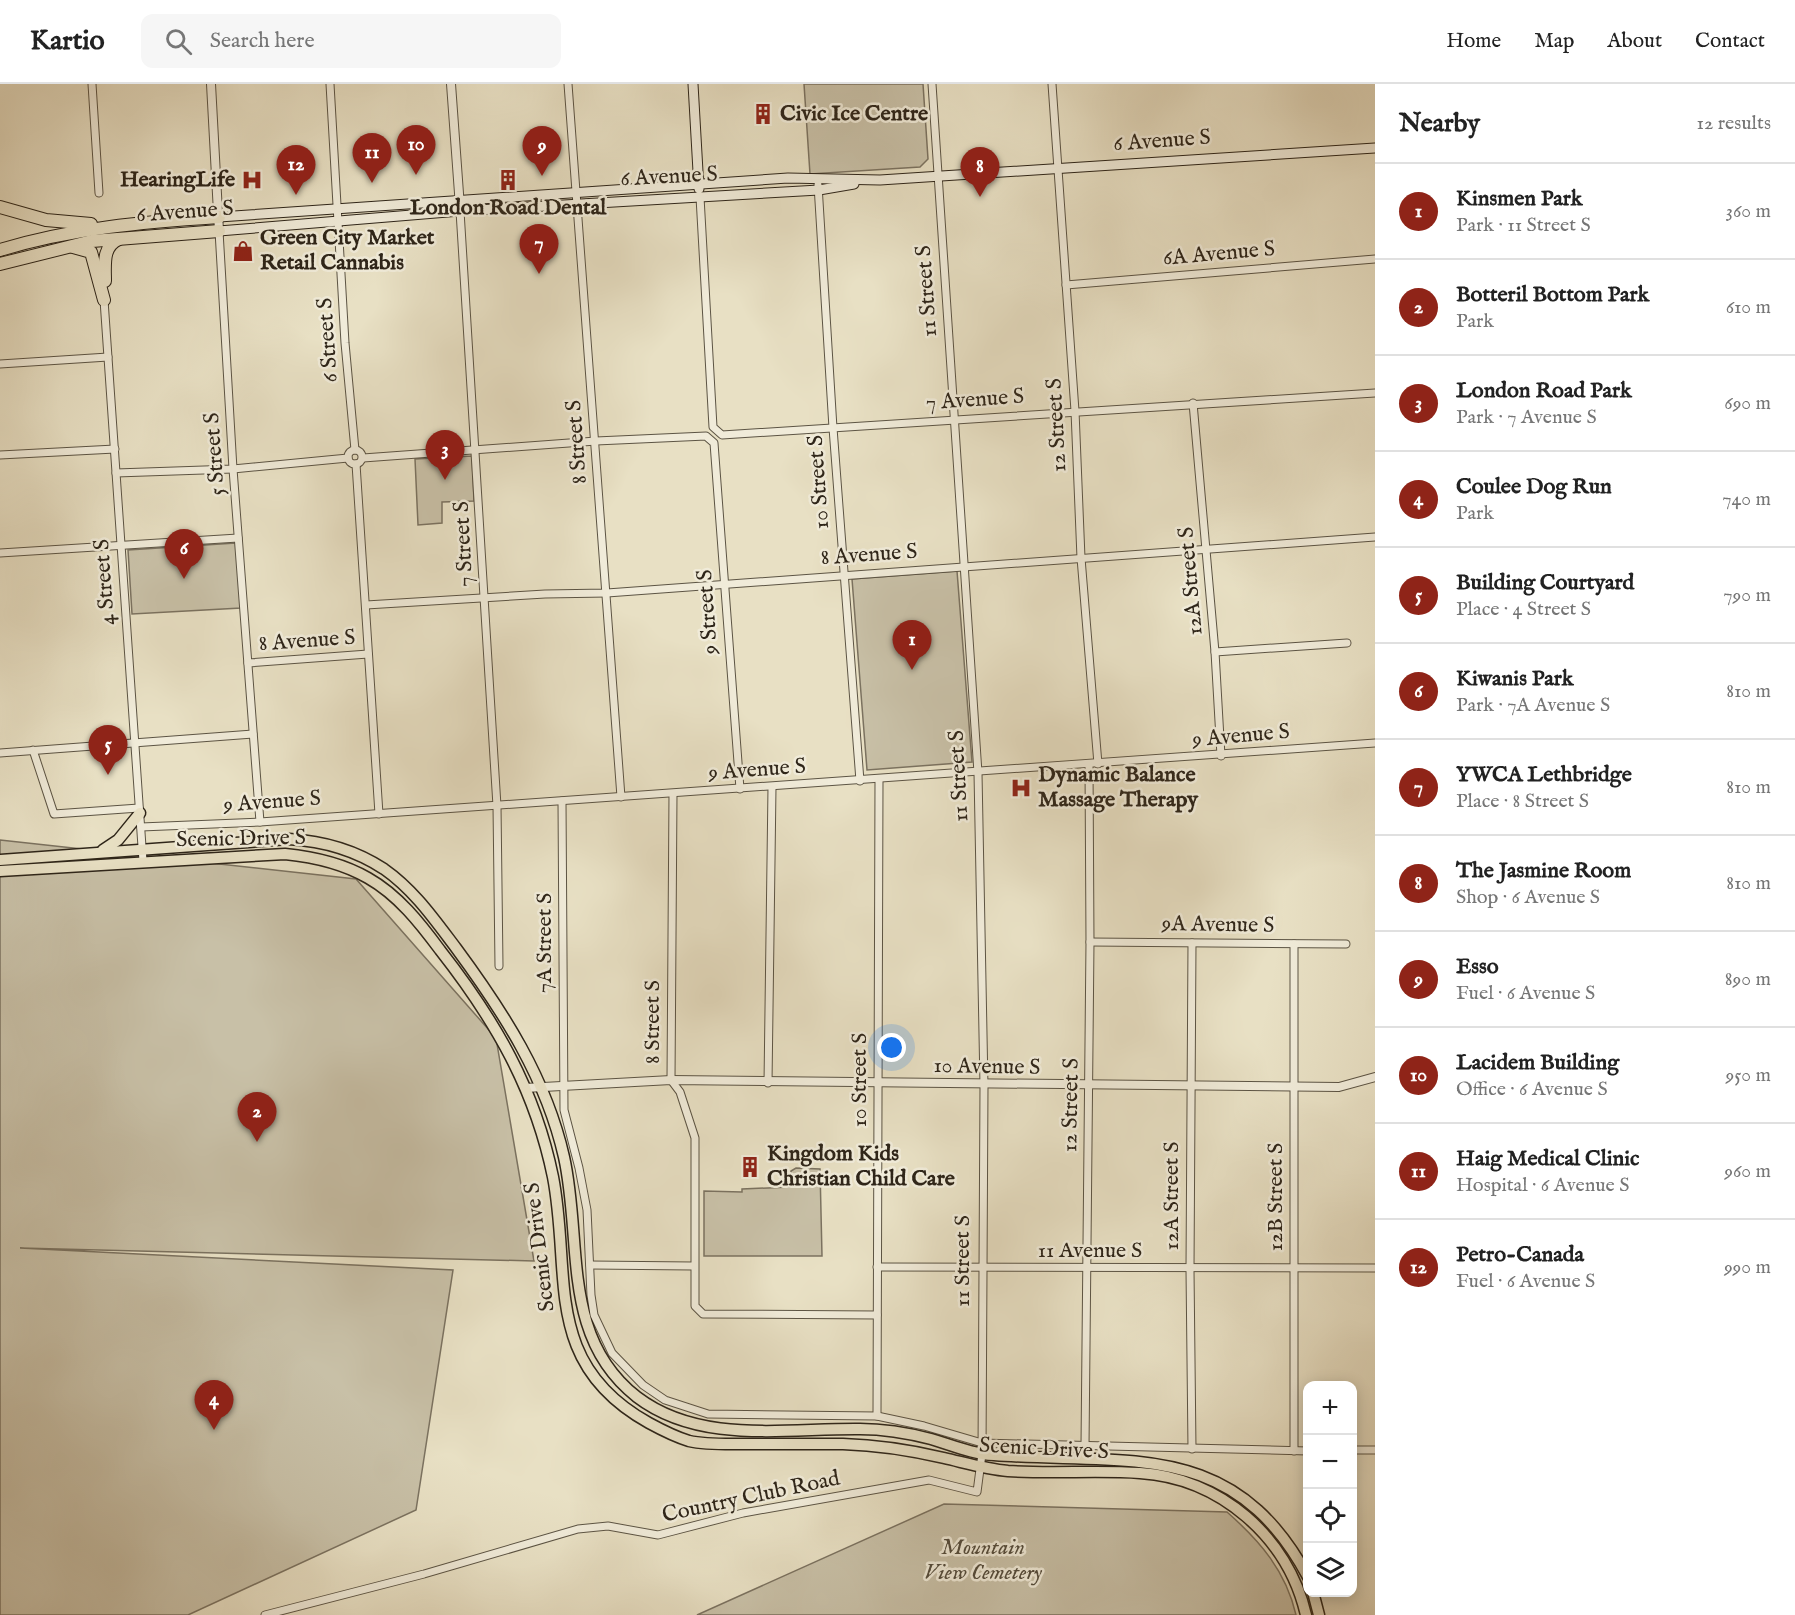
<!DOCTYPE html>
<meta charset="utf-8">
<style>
:root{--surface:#fff;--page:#f6f6f6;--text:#222;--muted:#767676;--line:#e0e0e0;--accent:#8f2418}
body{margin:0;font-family:"IM FELL English",serif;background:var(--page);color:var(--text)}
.controls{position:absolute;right:18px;bottom:18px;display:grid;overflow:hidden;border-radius:12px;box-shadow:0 3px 15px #0003}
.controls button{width:54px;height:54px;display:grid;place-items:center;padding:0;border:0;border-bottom:2px solid var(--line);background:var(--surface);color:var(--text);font:30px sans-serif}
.you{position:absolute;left:892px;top:964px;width:21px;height:21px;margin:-15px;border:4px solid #fff;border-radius:50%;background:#1a73e8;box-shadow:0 0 0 9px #1a73e833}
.badge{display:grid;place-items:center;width:39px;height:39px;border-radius:50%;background:var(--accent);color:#fff;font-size:20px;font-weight:700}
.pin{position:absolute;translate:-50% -50px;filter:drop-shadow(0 2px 3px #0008)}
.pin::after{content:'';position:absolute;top:32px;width:21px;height:18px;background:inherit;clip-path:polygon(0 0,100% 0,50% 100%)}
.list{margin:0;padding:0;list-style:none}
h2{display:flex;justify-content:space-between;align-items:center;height:78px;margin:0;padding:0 24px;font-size:26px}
h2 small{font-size:20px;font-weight:400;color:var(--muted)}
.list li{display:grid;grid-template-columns:39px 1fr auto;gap:18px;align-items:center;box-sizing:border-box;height:96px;padding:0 24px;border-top:2px solid var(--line)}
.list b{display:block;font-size:22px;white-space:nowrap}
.list p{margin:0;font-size:20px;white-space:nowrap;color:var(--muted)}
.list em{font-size:20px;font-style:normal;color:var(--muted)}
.icon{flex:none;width:33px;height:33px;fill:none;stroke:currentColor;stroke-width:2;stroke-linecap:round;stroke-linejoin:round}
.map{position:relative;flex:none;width:1375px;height:1531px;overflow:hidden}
header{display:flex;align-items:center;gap:36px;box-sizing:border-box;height:84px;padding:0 30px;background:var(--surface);border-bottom:2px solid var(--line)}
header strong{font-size:28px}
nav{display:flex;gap:33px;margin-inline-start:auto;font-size:21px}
.search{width:420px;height:54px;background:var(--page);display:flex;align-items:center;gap:15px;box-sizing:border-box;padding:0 21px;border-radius:12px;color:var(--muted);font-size:22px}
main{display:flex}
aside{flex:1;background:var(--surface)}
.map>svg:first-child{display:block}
.green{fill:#c8c0a7;stroke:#7b7260;stroke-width:1.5}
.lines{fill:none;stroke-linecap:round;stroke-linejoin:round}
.minor-casing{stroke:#5c5444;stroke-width:9}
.tertiary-casing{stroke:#5c5444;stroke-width:10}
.secondary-casing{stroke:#2e2519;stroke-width:11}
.primary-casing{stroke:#2e2519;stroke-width:13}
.motorway-casing{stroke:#2e2519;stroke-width:14}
.minor{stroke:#f0ebd9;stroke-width:7}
.tertiary{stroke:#f0ebd9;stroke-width:8}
.secondary{stroke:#f0ebd9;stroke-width:9}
.primary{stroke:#e8e0c4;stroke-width:10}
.motorway{stroke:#e8e0c4;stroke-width:12}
.labels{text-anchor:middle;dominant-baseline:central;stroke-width:5;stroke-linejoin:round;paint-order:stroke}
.poi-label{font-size:22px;font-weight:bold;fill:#2e2519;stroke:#f0ebd9;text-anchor:start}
.street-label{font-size:22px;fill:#2e2519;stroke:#f0ebd9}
.park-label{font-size:22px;font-style:italic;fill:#544c3c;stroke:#f0ebd9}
</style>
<header>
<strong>Kartio</strong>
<div class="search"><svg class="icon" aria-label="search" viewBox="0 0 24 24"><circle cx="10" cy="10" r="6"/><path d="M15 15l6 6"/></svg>Search here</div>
<nav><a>Home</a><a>Map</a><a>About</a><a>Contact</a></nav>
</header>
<main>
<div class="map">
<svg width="1375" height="1531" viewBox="0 0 1375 1531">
<rect width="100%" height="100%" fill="#e8e0c4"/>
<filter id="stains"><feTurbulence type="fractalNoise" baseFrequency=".00333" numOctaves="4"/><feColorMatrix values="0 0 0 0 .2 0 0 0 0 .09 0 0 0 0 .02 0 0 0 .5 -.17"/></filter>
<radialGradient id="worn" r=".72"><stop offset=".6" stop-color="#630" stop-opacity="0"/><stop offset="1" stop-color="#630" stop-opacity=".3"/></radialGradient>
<g class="green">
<path d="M804 0H923L928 75 920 83 810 90Z"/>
<path d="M472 372 474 417 442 418V439L418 441 415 375Z"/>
<path d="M236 459 241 524 132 530 128 466Z"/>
<path d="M957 487 972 678 867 686 852 495Z"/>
<path d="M0 756 356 795 496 954 534 1177 20 1164 453 1186 416 1426 188 1531H0Z"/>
<path d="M796 1084 820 1085 822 1172H704V1107L742 1108V1105L791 1103V1087Z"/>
<path d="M944 1420 1227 1428C1260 1457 1286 1487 1296 1531H697Z"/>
</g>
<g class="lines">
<defs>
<g id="minor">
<path d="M92 0 99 109"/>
<path d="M330 0 345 259 355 366"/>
<path d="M568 0 621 713"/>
<path d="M1052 0 1075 327 1081 474 1098 680"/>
<path d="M818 101 833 344 860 697"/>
<path d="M700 113 713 343 722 351 1375 309"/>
<path d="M460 127 497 722 499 882"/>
<path d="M219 147 233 385 260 738"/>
<path d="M1066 201 1375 175"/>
<path d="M104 216 143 777"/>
<path d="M0 280 108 273"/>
<path d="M1193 319 1215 568 1221 672"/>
<circle cx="355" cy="373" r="7"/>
<path d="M0 371 115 365"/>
<path d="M363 374 596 357 706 352 714 359 740 705"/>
<path d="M356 380 379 730"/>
<path d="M116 389 233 385 348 374"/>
<path d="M0 469 238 454"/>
<path d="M366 521 545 510 607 509 1375 453"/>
<path d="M1215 568 1347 559"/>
<path d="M248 579 368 570"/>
<path d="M33 666 54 730 139 724"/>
<path d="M0 669 253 650"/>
<path d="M673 710 671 996 680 1008 695 1054V1222L703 1230 877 1231"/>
<path d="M562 717 564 1026 579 1084 587 1126 591 1211 594 1231 612 1269 643 1301 665 1316 708 1330 877 1332 924 1342 982 1359 1308 1367"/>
<path d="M141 743 260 738 1375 659"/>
<path d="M1090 858 1346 860"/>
<path d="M1192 859 1190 1186 1192 1365"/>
<path d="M1294 860V1367"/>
<path d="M768 999 772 703"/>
<path d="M590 1181 693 1182"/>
<path d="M877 1183 1375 1184"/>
<path d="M877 1332 879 696"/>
<path d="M1085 1362 1090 858 1089 681"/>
<path d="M1352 1366H1375"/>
<path d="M265 1531 424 1490 578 1445 608 1442 658 1451 743 1429 929 1396 977 1408 982 1370 984 1002 978 689 932 0"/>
</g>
<g id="tertiary">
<path d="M211 0 219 147"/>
<path d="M451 0 460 123"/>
<path d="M525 1004 671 996 1339 1003 1375 993"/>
</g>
<g id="secondary">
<path d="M693 0 699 105"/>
<path d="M219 133 788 94 880 96 1375 64"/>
<path d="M219 147 460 127 819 106 854 100"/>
</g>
<g id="primary">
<path d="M103 766 118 756 140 729"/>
<path d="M0 776 289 755C323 757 355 766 384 785 414 806 434 835 456 864 504 929 546 994 564 1073 583 1158 560 1253 637 1313 700 1361 787 1344 860 1345 885 1345 908 1349 931 1355 952 1361 972 1370 994 1371 1126 1381 1233 1353 1308 1493"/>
<path d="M0 787 285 770C315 773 342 779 368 794 398 811 420 839 440 866 495 936 535 1005 553 1093 572 1191 541 1279 649 1339 660 1345 676 1353 689 1357 707 1361 729 1360 747 1360 779 1360 811 1360 843 1360 877 1361 910 1366 944 1374 966 1379 986 1385 1008 1387 1052 1390 1097 1386 1140 1389 1220 1394 1288 1453 1306 1531"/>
<path d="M1313 1508 1319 1531"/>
</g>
<g id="motorway">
<path d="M0 123 46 136 91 140"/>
<path d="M73 163 91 168 104 216"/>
<path d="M0 166C72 144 144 138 219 133"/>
<path d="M0 180 92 157 219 147"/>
<path d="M105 197C105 181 102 162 119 155"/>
</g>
</defs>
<use href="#minor" class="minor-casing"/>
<use href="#tertiary" class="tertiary-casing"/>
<use href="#secondary" class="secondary-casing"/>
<use href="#primary" class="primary-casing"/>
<use href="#motorway" class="motorway-casing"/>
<use href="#minor" class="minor"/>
<use href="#tertiary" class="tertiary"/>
<use href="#secondary" class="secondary"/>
<use href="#primary" class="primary"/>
<use href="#motorway" class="motorway"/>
</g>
<defs>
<symbol id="building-bare" viewBox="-9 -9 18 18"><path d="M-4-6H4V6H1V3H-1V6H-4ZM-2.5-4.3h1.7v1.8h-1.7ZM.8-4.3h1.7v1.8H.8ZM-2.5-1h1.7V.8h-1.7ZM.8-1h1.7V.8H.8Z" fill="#8f2418" stroke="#f0ebd9" stroke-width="2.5" paint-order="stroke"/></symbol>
<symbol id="hospital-bare" viewBox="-9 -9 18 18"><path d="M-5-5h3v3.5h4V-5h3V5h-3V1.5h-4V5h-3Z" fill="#8f2418" stroke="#f0ebd9" stroke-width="2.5" paint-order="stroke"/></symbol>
<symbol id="shop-bare" viewBox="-9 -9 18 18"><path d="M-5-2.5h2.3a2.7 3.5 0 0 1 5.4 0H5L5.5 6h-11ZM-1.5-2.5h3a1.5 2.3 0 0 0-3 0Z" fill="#8f2418" stroke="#f0ebd9" stroke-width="2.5" paint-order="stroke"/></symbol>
</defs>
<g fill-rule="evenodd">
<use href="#building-bare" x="748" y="15" width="30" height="30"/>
<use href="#hospital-bare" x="237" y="81" width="30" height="30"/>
<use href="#building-bare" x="493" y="81" width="30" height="30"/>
<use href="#shop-bare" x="228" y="152" width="30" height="30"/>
<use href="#hospital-bare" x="1006" y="689" width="30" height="30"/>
<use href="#building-bare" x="735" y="1068" width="30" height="30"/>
</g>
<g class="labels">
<g class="poi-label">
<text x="780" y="30">Civic Ice Centre</text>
<text x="235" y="96" text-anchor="end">HearingLife</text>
<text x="508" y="124" text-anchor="middle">London Road Dental</text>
<text x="260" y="154">Green City Market<tspan x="260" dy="25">Retail Cannabis</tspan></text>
<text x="1038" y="691">Dynamic Balance<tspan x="1038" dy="25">Massage Therapy</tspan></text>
<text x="767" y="1070">Kingdom Kids<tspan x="767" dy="25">Christian Child Care</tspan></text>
</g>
<g class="street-label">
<text transform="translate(1162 57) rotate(-4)">6 Avenue S</text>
<text transform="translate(669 93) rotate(-3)">6 Avenue S</text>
<text transform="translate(185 128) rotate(-4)">6 Avenue S</text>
<text transform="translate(1219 170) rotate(-5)">6A Avenue S</text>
<text transform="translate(927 207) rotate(-94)">11 Street S</text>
<text transform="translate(328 256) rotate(-94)">6 Street S</text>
<text transform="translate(975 316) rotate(-4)">7 Avenue S</text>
<text transform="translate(1057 341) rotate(-93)">12 Street S</text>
<text transform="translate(577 358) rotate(-94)">8 Street S</text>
<text transform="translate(215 370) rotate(-94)">5 Street S</text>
<text transform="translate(819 398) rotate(-94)">10 Street S</text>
<text transform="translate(464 460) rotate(-93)">7 Street S</text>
<text transform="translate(869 471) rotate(-4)">8 Avenue S</text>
<text transform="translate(1191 497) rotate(-95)">12A Street S</text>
<text transform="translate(105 498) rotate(-94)">4 Street S</text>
<text transform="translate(708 528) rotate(-94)">9 Street S</text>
<text transform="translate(307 557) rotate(-4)">8 Avenue S</text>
<text transform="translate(1241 652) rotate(-5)">9 Avenue S</text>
<text transform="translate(757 686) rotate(-4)">9 Avenue S</text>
<text transform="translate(959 692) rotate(-93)">11 Street S</text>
<text transform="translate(272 718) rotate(-4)">9 Avenue S</text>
<text transform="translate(241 755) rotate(-1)">Scenic Drive S</text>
<text transform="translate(1218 841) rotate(1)">9A Avenue S</text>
<text transform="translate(545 859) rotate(-90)">7A Street S</text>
<text transform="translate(653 938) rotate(-90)">8 Street S</text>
<text transform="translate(987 983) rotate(1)">10 Avenue S</text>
<text transform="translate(860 996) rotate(-90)">10 Street S</text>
<text transform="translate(1071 1021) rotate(-89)">12 Street S</text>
<text transform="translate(1172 1112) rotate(-90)">12A Street S</text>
<text transform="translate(1276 1113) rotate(-90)">12B Street S</text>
<text transform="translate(540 1163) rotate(-97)">Scenic Drive S</text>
<text x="1090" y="1167">11 Avenue S</text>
<text transform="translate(963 1177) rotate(-90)">11 Street S</text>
<text transform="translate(1044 1365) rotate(3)">Scenic Drive S</text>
<text transform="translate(751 1413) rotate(-12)">Country Club Road</text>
</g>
<g class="park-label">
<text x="983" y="1464">Mountain<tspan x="983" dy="25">View Cemetery</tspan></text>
</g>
</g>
<rect width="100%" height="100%" filter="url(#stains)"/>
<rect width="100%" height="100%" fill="url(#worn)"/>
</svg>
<div class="controls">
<button>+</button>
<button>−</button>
<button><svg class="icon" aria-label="locate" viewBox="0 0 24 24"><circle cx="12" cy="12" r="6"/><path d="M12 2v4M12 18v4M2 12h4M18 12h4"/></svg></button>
<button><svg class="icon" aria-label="layers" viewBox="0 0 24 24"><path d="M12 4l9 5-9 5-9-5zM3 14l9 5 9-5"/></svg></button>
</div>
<div class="you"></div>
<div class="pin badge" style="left:912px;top:586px">1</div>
<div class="pin badge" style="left:257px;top:1058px">2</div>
<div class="pin badge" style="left:445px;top:396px">3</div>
<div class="pin badge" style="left:214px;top:1346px">4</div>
<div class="pin badge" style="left:108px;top:691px">5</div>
<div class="pin badge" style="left:184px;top:495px">6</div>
<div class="pin badge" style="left:539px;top:190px">7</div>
<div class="pin badge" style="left:980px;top:113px">8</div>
<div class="pin badge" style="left:542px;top:92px">9</div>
<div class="pin badge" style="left:416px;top:91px">10</div>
<div class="pin badge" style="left:372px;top:99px">11</div>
<div class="pin badge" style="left:296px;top:111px">12</div>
</div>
<aside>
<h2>Nearby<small>12 results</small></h2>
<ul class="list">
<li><span class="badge">1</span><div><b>Kinsmen Park</b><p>Park · 11 Street S</p></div><em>360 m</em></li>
<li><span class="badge">2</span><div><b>Botteril Bottom Park</b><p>Park</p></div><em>610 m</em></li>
<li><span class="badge">3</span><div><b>London Road Park</b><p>Park · 7 Avenue S</p></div><em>690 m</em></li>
<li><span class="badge">4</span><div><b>Coulee Dog Run</b><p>Park</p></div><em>740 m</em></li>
<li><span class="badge">5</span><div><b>Building Courtyard</b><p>Place · 4 Street S</p></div><em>790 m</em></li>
<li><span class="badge">6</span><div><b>Kiwanis Park</b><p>Park · 7A Avenue S</p></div><em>810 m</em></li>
<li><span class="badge">7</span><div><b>YWCA Lethbridge</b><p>Place · 8 Street S</p></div><em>810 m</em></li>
<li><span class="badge">8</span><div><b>The Jasmine Room</b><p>Shop · 6 Avenue S</p></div><em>810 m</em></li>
<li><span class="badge">9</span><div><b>Esso</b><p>Fuel · 6 Avenue S</p></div><em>890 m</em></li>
<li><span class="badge">10</span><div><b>Lacidem Building</b><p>Office · 6 Avenue S</p></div><em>950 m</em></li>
<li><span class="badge">11</span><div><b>Haig Medical Clinic</b><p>Hospital · 6 Avenue S</p></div><em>960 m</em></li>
<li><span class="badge">12</span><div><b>Petro-Canada</b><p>Fuel · 6 Avenue S</p></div><em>990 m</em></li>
</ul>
</aside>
</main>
